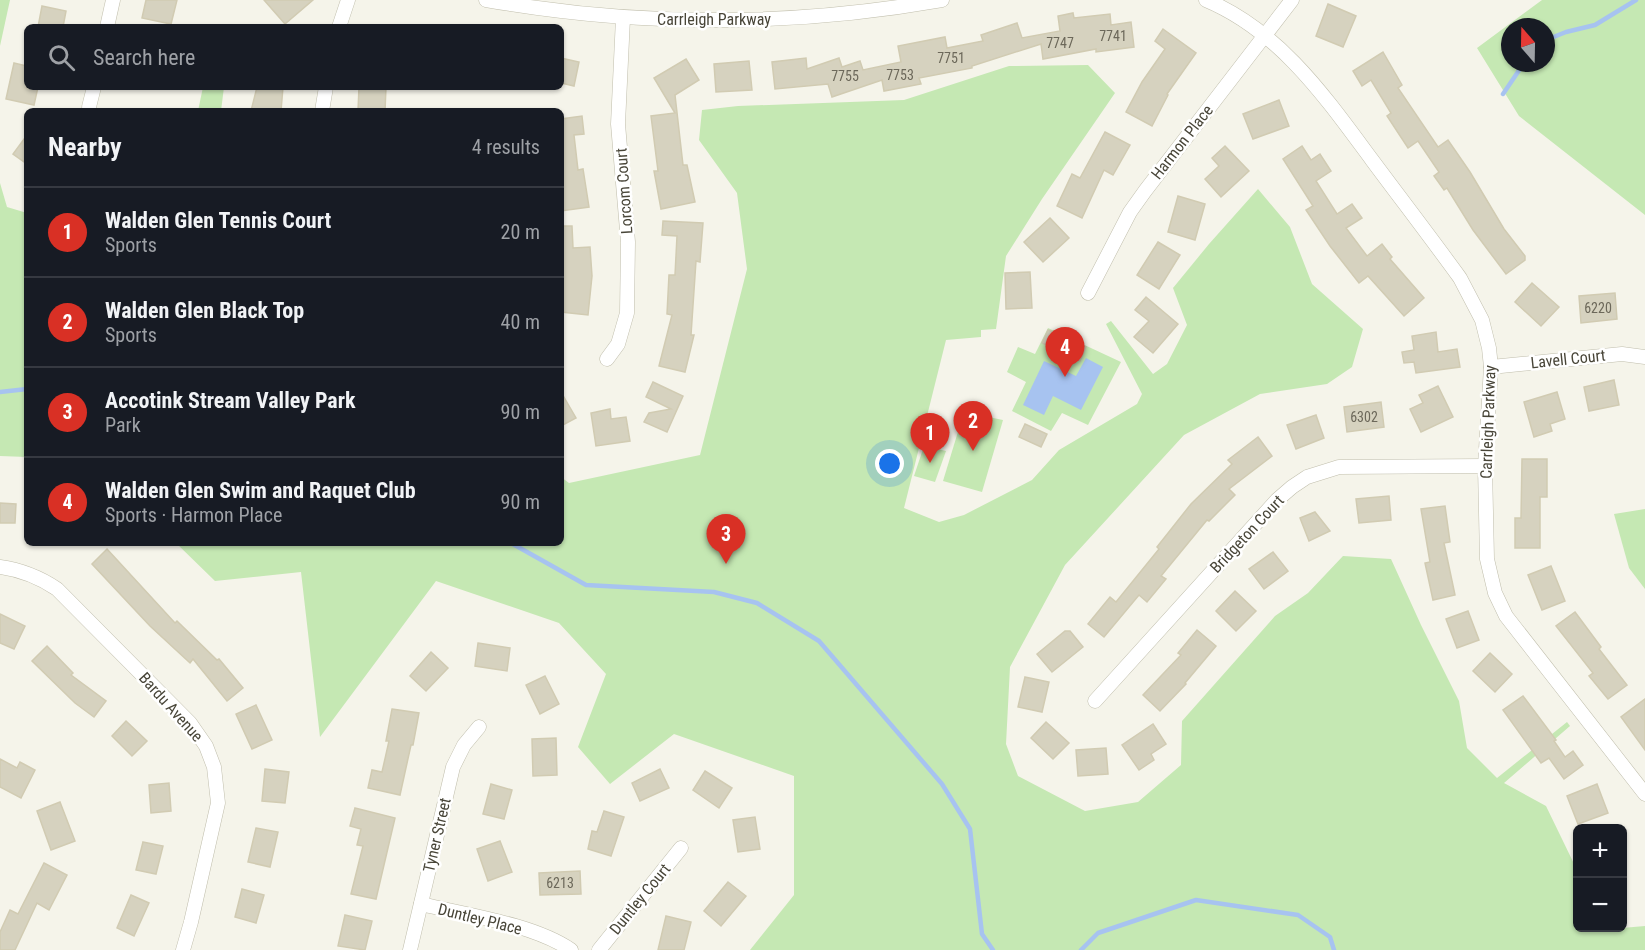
<!DOCTYPE html>
<meta charset="utf-8">
<style>
:root{--surface:#171b24;--page:#20242c;--text:#f1f3f6;--muted:#9ea1a6;--line:#363941;--accent:#d93025}
body{margin:0;font-family:"Roboto Condensed",sans-serif;background:var(--page);color:var(--text)}
.controls{position:absolute;right:18px;bottom:18px;display:grid;overflow:hidden;border-radius:9px;box-shadow:0 2px 4px #0004}
.controls button{width:54px;height:54px;display:grid;place-items:center;padding:0;border:0;border-bottom:2px solid var(--line);background:var(--surface);color:var(--text);font:30px sans-serif}
.compass{position:absolute;left:1501px;top:18px;width:54px;height:54px;border-radius:50%;background:var(--surface);box-shadow:0 2px 4px #0004;rotate:340deg}
.you{position:absolute;left:890px;top:464px;width:21px;height:21px;margin:-15px;border:4px solid #fff;border-radius:50%;background:#1a73e8;box-shadow:0 0 0 9px #1a73e833}
.badge{display:grid;place-items:center;width:39px;height:39px;border-radius:50%;background:var(--accent);color:#fff;font-size:20px;font-weight:700}
.pin{position:absolute;translate:-50% -50px;filter:drop-shadow(0 2px 3px #0008)}
.pin::after{content:'';position:absolute;top:32px;width:21px;height:18px;background:inherit;clip-path:polygon(0 0,100% 0,50% 100%)}
.list{margin:0;padding:0;list-style:none}
h2{display:flex;justify-content:space-between;align-items:center;height:78px;margin:0;padding:0 24px;font-size:26px}
h2 small{font-size:20px;font-weight:400;color:var(--muted)}
.list li{display:grid;grid-template-columns:39px 1fr auto;gap:18px;align-items:center;box-sizing:border-box;height:90px;padding:0 24px;border-top:2px solid var(--line)}
.list b{display:block;font-size:22px;white-space:nowrap}
.list p{margin:0;font-size:20px;white-space:nowrap;color:var(--muted)}
.list em{font-size:20px;font-style:normal;color:var(--muted)}
.icon{flex:none;width:33px;height:33px;fill:none;stroke:currentColor;stroke-width:2;stroke-linecap:round;stroke-linejoin:round}
.map{position:relative;flex:none;width:1645px;height:950px;overflow:hidden}
.search{position:absolute;background:var(--surface);box-shadow:0 2px 4px #0004;left:24px;top:24px;width:540px;height:66px;display:flex;align-items:center;gap:15px;box-sizing:border-box;padding:0 21px;border-radius:9px;color:var(--muted);font-size:22px}
.panel{position:absolute;background:var(--surface);box-shadow:0 2px 4px #0004;left:24px;top:108px;width:540px;height:438px;border-radius:9px}
.map>svg:first-child{display:block}
.green{fill:#c5e8b3;fill-rule:evenodd}
.water{fill:#a7c3f0}
.lines{fill:none;stroke-linecap:round;stroke-linejoin:round}
.stream{stroke:#a7c3f0;stroke-width:4.5}
.building{fill:#d6d2bf;stroke:#d1cbb2;stroke-width:1.5}
.minor-casing{stroke:#c0beac;stroke-width:15}
.minor{stroke:#fff;stroke-width:14}
.labels{text-anchor:middle;dominant-baseline:central;stroke-width:5;stroke-linejoin:round;paint-order:stroke}
.number-label{font-size:14px;fill:#6c685a}
.street-label{font-size:16px;fill:#484538;stroke:#fff}
</style>
<div class="map">
<svg width="1645" height="950" viewBox="0 0 1645 950">
<rect width="100%" height="100%" fill="#f5f4ea"/>
<g class="green">
<path d="M0 0H10L0 46Z"/>
<path d="M1542 0H1645V215L1519 116 1477 48ZM1510 27H1546V63H1510Z"/>
<path d="M1088 65 1115 93 1042 199 1006 256 996 329 981 330V337L946 340 904 508 939 522 964 515 1032 480 1059 450 1137 404 1142 394 1106 324 1111 321 1153 374 1167 364 1187 325 1173 288 1209 244 1258 189 1290 227 1312 284 1363 329 1352 367 1327 384 1260 394 1184 435 1065 565 1010 667 1006 744 1018 776 1085 811 1138 802 1181 765 1182 721 1275 616 1308 593 1343 556 1391 559 1421 625 1459 701 1467 748 1497 778 1567 722 1570 726 1504 783 1546 806 1577 870 1578 928H1622L1645 926V950H750L794 895V776L674 734 610 784 578 747 606 674 559 623 436 581 320 737 301 572 215 581 176 543H561V477L569 483 700 455 747 269 737 193 699 140 702 110 738 106 904 100 1009 66Z"/>
<path d="M203 87H224L221 111H198Z"/>
<path d="M0 183 7 207 27 213V457L0 456Z"/>
<path d="M1048 328 1121 362 1088 425 1062 413 1051 431 1012 411 1026 382 1007 372 1018 347 1035 354Z"/>
<path d="M964 412 1003 420 982 492 943 481Z"/>
<path d="M924 446 946 451 935 482 914 476Z"/>
<path d="M1645 509V589L1629 568 1614 514Z"/>
</g>
<path class="water" d="M1086 358 1103 367 1081 410 1053 396 1044 415 1023 405 1044 361 1076 376Z"/>
<g class="lines">
<g class="stream">
<path d="M1546 40 1566 32 1595 25 1636 0"/>
<path d="M1503 94 1524 63"/>
<path d="M0 392 27 389"/>
<path d="M511 543 586 585 714 592 757 603 819 641 942 784 970 829 982 934 993 950"/>
<path d="M1081 950 1098 933 1196 900 1298 915 1330 937 1334 950"/>
</g>
</g>
<g class="building">
<path d="M146 0H177L171 24 142 18Z"/>
<path d="M264 0H313L285 24Z"/>
<path d="M1328 4 1356 16 1343 47 1316 36Z"/>
<path d="M42 6 66 11 63 27H38Z"/>
<path d="M1073 13 1074 18 1110 14 1111 25 1131 22 1134 47 1096 52V49L1043 59 1041 44 972 66V68L919 78 921 84 884 91 882 80 832 97 828 84 775 89 772 62 806 58 807 69 839 58 842 67 860 61 863 70 901 62 898 46 945 37 947 48 983 41 981 35 1017 23 1022 38 1060 31 1058 16Z"/>
<path d="M1163 29 1196 53 1167 94 1168 95 1152 126 1126 112 1142 82 1165 49 1155 41Z"/>
<path d="M1383 52 1402 85 1398 88 1438 147 1448 140 1470 172 1504 229 1525 256V260L1506 274 1473 230 1447 188 1444 190 1434 176 1439 172 1418 141 1408 148 1387 116 1391 113 1371 80 1362 86 1353 71Z"/>
<path d="M561 58 579 62 574 86 561 83Z"/>
<path d="M686 59 699 80 675 95 683 165H687L695 202 661 209 654 171H658L651 116 675 113 654 78Z"/>
<path d="M749 61 752 90 716 92 714 64Z"/>
<path d="M14 63 27 66V87H38L34 105 6 99Z"/>
<path d="M257 87H283L281 111H251Z"/>
<path d="M359 87H386L385 111H358Z"/>
<path d="M1279 100 1289 126 1253 139 1243 114Z"/>
<path d="M582 116 584 134 574 135 578 170 583 169 589 207 561 211V119Z"/>
<path d="M1105 132 1130 145 1113 175 1104 170 1082 218 1057 206 1072 174 1080 178Z"/>
<path d="M27 135V164L13 154Z"/>
<path d="M1225 146 1249 171 1221 197 1205 179 1219 166 1212 158Z"/>
<path d="M1302 146 1311 160 1320 154 1331 171 1316 181 1337 214 1352 204 1362 218 1346 228 1367 256 1382 244 1392 257 1390 259 1424 298 1404 316 1368 276 1359 283 1330 246 1306 210 1313 206 1283 159Z"/>
<path d="M1178 196 1205 204 1195 240 1168 232Z"/>
<path d="M1050 218 1069 238 1043 262 1024 242Z"/>
<path d="M663 221 703 223 700 262 696 261 691 335H694L685 372 659 366 672 315 667 314 669 275H675L677 236 662 235Z"/>
<path d="M561 226H572L573 248 590 247 592 276 588 315 561 312Z"/>
<path d="M1158 242 1180 255 1159 289 1137 275Z"/>
<path d="M1030 272 1032 308 1006 309 1005 273Z"/>
<path d="M1532 283 1559 307 1541 326 1515 302Z"/>
<path d="M1615 293 1617 319 1581 323 1579 296Z"/>
<path d="M1146 297 1178 324 1153 353 1134 337 1149 321 1135 310Z"/>
<path d="M1048 330 1086 347 1080 361 1042 343Z"/>
<path d="M1436 332 1438 352 1457 349 1460 367 1416 373 1414 362 1404 363 1402 352 1414 350 1412 336Z"/>
<path d="M1614 380 1619 405 1589 411 1584 387Z"/>
<path d="M653 382 683 396 667 432 644 422 649 413 671 409 646 397Z"/>
<path d="M1438 386 1453 417 1421 432 1410 409 1423 403 1419 395Z"/>
<path d="M561 392 576 418 561 426Z"/>
<path d="M1557 392 1565 419 1550 424 1552 431 1534 437 1524 402Z"/>
<path d="M1381 402 1384 427 1347 432 1344 407Z"/>
<path d="M610 409 611 419 626 417 630 441 596 446 591 413Z"/>
<path d="M1316 415 1324 438 1296 449 1287 425Z"/>
<path d="M1025 424 1047 434 1041 447 1019 437Z"/>
<path d="M1258 437 1272 456 1229 489 1235 495 1209 521 1207 520 1161 576 1166 579 1147 602 1139 595 1104 637 1088 624 1110 597 1116 602 1159 549 1157 547 1191 504 1232 464 1228 460Z"/>
<path d="M1522 459H1547V497H1540V548H1515V518H1521Z"/>
<path d="M1389 496 1391 520 1359 523 1356 499Z"/>
<path d="M0 503 16 504 15 523H0Z"/>
<path d="M1445 506 1450 542 1444 543 1455 595 1433 600 1425 563 1430 562 1421 509Z"/>
<path d="M1315 512 1330 531 1309 541 1300 518Z"/>
<path d="M107 549 175 623 177 621 217 660 219 659 243 688 227 701 193 659 190 663 150 626 92 564Z"/>
<path d="M1273 552 1288 571 1264 589 1249 569Z"/>
<path d="M1551 566 1565 601 1542 610 1528 575Z"/>
<path d="M1235 591 1256 611 1236 631 1216 611Z"/>
<path d="M1468 611 1479 640 1457 648 1446 619Z"/>
<path d="M1575 612 1601 647 1599 649 1627 685 1608 699 1589 676 1593 673 1556 626Z"/>
<path d="M0 614 25 626 14 649 0 643Z"/>
<path d="M1197 630 1216 646 1185 683 1186 684 1160 711 1143 695 1181 655 1178 653Z"/>
<path d="M1065 631H1070L1083 647 1052 672 1037 654Z"/>
<path d="M478 643 510 648 507 671 475 666Z"/>
<path d="M47 646 73 673 71 675 106 701 94 717 75 703 32 661Z"/>
<path d="M431 652 448 668 426 691 410 676Z"/>
<path d="M1490 653 1512 674 1495 692 1473 671Z"/>
<path d="M545 676 559 704 540 714 526 685Z"/>
<path d="M1025 677 1049 682 1042 712 1018 707Z"/>
<path d="M1523 696 1556 740 1554 741 1565 757 1573 751 1583 765 1564 779 1549 758 1541 763 1503 710Z"/>
<path d="M1645 699V750L1621 717Z"/>
<path d="M256 705 272 740 252 749 236 714Z"/>
<path d="M392 709 419 713 413 745H411L400 795 368 788 372 770 382 772 389 741H386Z"/>
<path d="M126 721 147 741 132 756 112 736Z"/>
<path d="M1046 722 1069 743 1053 759 1031 738Z"/>
<path d="M1153 724 1166 744 1151 754 1154 760 1139 770 1122 745Z"/>
<path d="M556 738 557 775 533 776 532 739Z"/>
<path d="M1106 748 1108 774 1078 776 1076 750Z"/>
<path d="M0 759 17 768 20 762 35 770 21 798 0 787Z"/>
<path d="M265 769 289 772 285 803 262 801Z"/>
<path d="M660 769 669 788 640 801 632 783Z"/>
<path d="M705 771 732 788 719 808 693 790Z"/>
<path d="M169 783 171 811 151 813 149 785Z"/>
<path d="M491 784 512 790 504 819 483 814Z"/>
<path d="M1597 784 1608 813 1578 824 1567 796Z"/>
<path d="M60 802 75 841 51 850 37 811Z"/>
<path d="M355 808 395 818 376 899 351 894 363 846 357 845 361 829 350 826Z"/>
<path d="M604 811 624 817 611 856 588 849 592 831 597 832Z"/>
<path d="M755 817 760 849 738 852 733 820Z"/>
<path d="M256 828 278 832 270 867 248 862Z"/>
<path d="M500 841 512 872 488 881 477 849Z"/>
<path d="M143 842 163 846 156 874 136 870Z"/>
<path d="M44 863 67 875 49 910 37 903 15 950H0V932L10 910 18 914Z"/>
<path d="M580 871 581 894 540 895 539 873Z"/>
<path d="M728 882 746 896 721 926 704 911Z"/>
<path d="M242 889 264 895 256 923 235 917Z"/>
<path d="M131 895 149 903 134 936 117 928Z"/>
<path d="M345 915 372 921 365 950 338 946Z"/>
<path d="M666 916 691 922 684 950H658Z"/>
</g>
<g class="lines">
<defs>
<g id="minor">
<path d="M486 0C639 27 789 27 942 0"/>
<path d="M1206 0C1280 31 1326 98 1372 160 1401 199 1431 238 1460 278L1482 320 1489 348 1491 367 1485 466 1487 559 1495 593 1506 616 1645 794"/>
<path d="M107 27 113 0"/>
<path d="M339 27 348 0"/>
<path d="M89 107 94 87"/>
<path d="M322 111 326 87"/>
<path d="M1088 293 1130 212 1145 191 1292 0"/>
<path d="M607 359 618 344 627 313 628 242 618 124 623 18"/>
<path d="M1491 367 1622 354 1645 357"/>
<path d="M0 567C22 570 39 577 57 589L190 723 206 746 214 767 218 803 191 922 183 950"/>
<path d="M1095 701 1277 500 1292 487 1307 477 1339 467 1485 466"/>
<path d="M421 904C466 915 533 924 571 950"/>
<path d="M410 950 453 767 464 745 479 727"/>
<path d="M599 950 681 848"/>
</g>
</defs>
<use href="#minor" class="minor-casing"/>
<use href="#minor" class="minor"/>
</g>
<g class="labels">
<g class="number-label">
<text x="1113" y="36">7741</text>
<text x="1060" y="43">7747</text>
<text x="951" y="58">7751</text>
<text x="900" y="75">7753</text>
<text x="845" y="76">7755</text>
<text x="1598" y="308">6220</text>
<text x="1364" y="417">6302</text>
<text x="560" y="883">6213</text>
</g>
<g class="street-label">
<text x="714" y="19">Carrleigh Parkway</text>
<text transform="translate(1182 142) rotate(-52)">Harmon Place</text>
<text transform="translate(624 191) rotate(-94)">Lorcom Court</text>
<text transform="translate(1568 359) rotate(-6)">Lavell Court</text>
<text transform="translate(1488 422) rotate(-88)">Carrleigh Parkway</text>
<text transform="translate(1247 534) rotate(-47)">Bridgeton Court</text>
<text transform="translate(171 707) rotate(48)">Bardu Avenue</text>
<text transform="translate(437 835) rotate(-77)">Tyner Street</text>
<text transform="translate(640 899) rotate(-51)">Duntley Court</text>
<text transform="translate(480 919) rotate(14)">Duntley Place</text>
</g>
</g>
</svg>
<div class="controls">
<button>+</button>
<button>−</button>
</div>
<svg class="compass" viewBox="-18 -18 36 36"><path d="M0-13l5 13h-10z" fill="#e53935"/><path d="M0 13l5-13h-10z" fill="#9ea1a6"/></svg>
<div class="you"></div>
<div class="pin badge" style="left:930px;top:463px">1</div>
<div class="pin badge" style="left:973px;top:451px">2</div>
<div class="pin badge" style="left:726px;top:564px">3</div>
<div class="pin badge" style="left:1065px;top:377px">4</div>
<div class="search"><svg class="icon" aria-label="search" viewBox="0 0 24 24"><circle cx="10" cy="10" r="6"/><path d="M15 15l6 6"/></svg>Search here</div>
<section class="panel">
<h2>Nearby<small>4 results</small></h2>
<ul class="list">
<li><span class="badge">1</span><div><b>Walden Glen Tennis Court</b><p>Sports</p></div><em>20 m</em></li>
<li><span class="badge">2</span><div><b>Walden Glen Black Top</b><p>Sports</p></div><em>40 m</em></li>
<li><span class="badge">3</span><div><b>Accotink Stream Valley Park</b><p>Park</p></div><em>90 m</em></li>
<li><span class="badge">4</span><div><b>Walden Glen Swim and Raquet Club</b><p>Sports · Harmon Place</p></div><em>90 m</em></li>
</ul>
</section>
</div>
